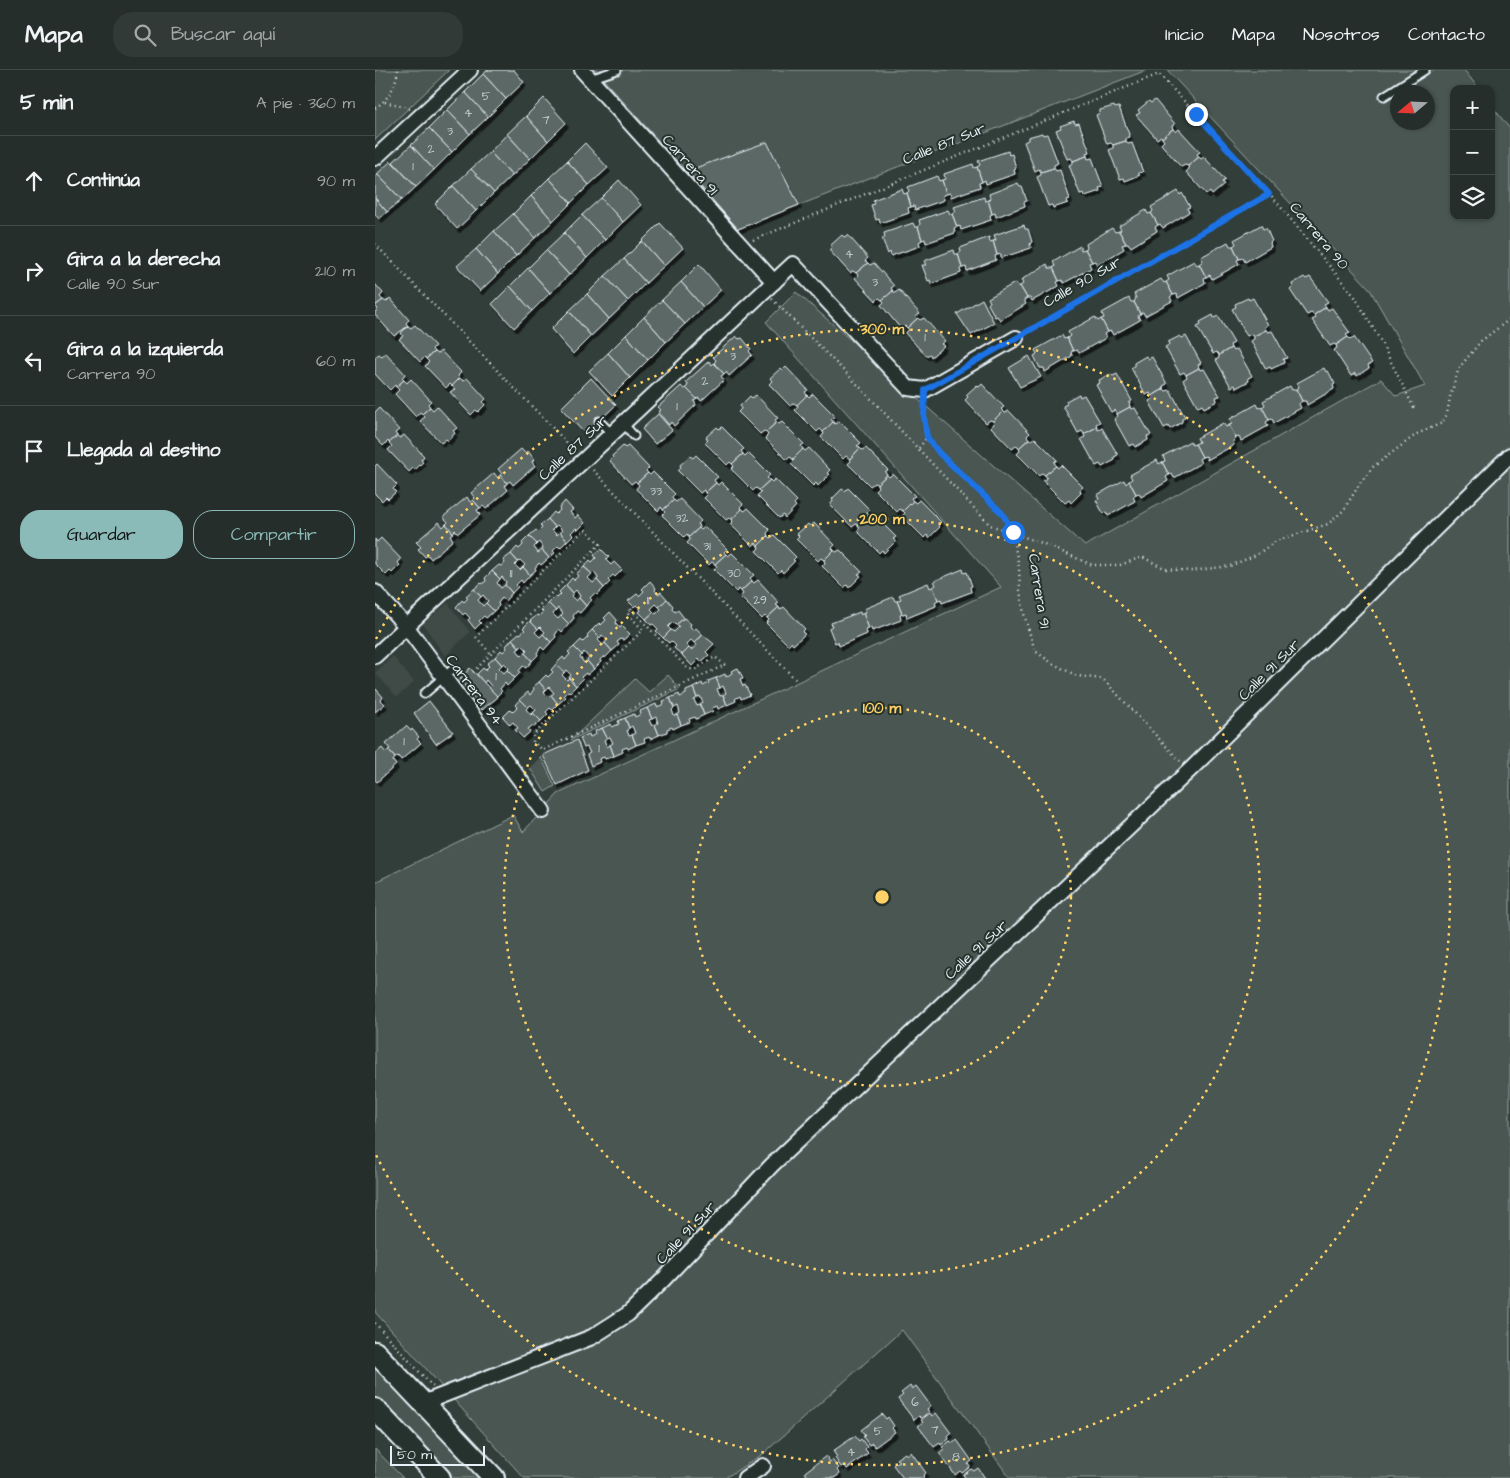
<!DOCTYPE html>
<html lang="es">
<meta charset="utf-8">
<style>
:root{--surface:#262e2b;--page:#323a37;--text:#f1f3f6;--muted:#a4a8a9;--line:#424a47;--accent:#8bbbb9}
body{margin:0;font-family:"Architects Daughter",sans-serif;background:var(--page);color:var(--text)}
.controls{position:absolute;right:15px;top:15px;display:grid;overflow:hidden;border-radius:10px;box-shadow:0 1px 4px #0004}
.controls button{width:45px;height:45px;display:grid;place-items:center;padding:0;border:0;border-bottom:1px solid var(--line);background:var(--surface);color:var(--text);font:25px sans-serif}
.compass{position:absolute;left:1015px;top:15px;width:45px;height:45px;border-radius:50%;background:var(--surface);box-shadow:0 1px 4px #0004;rotate:251deg}
.scale{position:absolute;left:15px;bottom:12px;width:95px;box-sizing:border-box;padding-left:5px;border:2px solid #e8f1f8;border-top:0;font-size:14px;line-height:18px;white-space:nowrap;color:#e8f1f8;-webkit-text-stroke:4px #26332d;paint-order:stroke}
.stop{position:absolute;width:15px;height:15px;margin:-11px;border:4px solid #1a73e8;border-radius:50%;background:#fff}
.stop.end{background:#1a73e8;border-color:#fff;box-shadow:0 1px 5px #0008}
.list{margin:0;padding:0;list-style:none}
h2{display:flex;justify-content:space-between;align-items:center;height:65px;margin:0;padding:0 20px;font-size:21px}
h2 small{font-size:16px;font-weight:400;color:var(--muted)}
.list li{display:grid;grid-template-columns:32px 1fr auto;gap:15px;align-items:center;box-sizing:border-box;height:90px;padding:0 20px;border-top:1px solid var(--line)}
.list b{display:block;font-size:19px;white-space:nowrap}
.list p{margin:0;font-size:16px;white-space:nowrap;color:var(--muted)}
.list em{font-size:16px;font-style:normal;color:var(--muted)}
.actions{display:flex;gap:10px;padding:15px 20px}
.actions a{flex:1;padding:11px 0;border:1px solid var(--accent);border-radius:20px;text-align:center;font-size:18px;color:var(--accent)}
.actions .main{background:var(--accent);color:#111}
.icon{flex:none;width:28px;height:28px;fill:none;stroke:currentColor;stroke-width:2;stroke-linecap:round;stroke-linejoin:round}
.map{position:relative;flex:none;width:1135px;height:1408px;overflow:hidden}
header{display:flex;align-items:center;gap:30px;box-sizing:border-box;height:70px;padding:0 25px;background:var(--surface);border-bottom:1px solid var(--line)}
header strong{font-size:24px}
nav{display:flex;gap:28px;margin-inline-start:auto;font-size:18px}
.search{width:350px;height:45px;background:var(--page);display:flex;align-items:center;gap:12px;box-sizing:border-box;padding:0 18px;border-radius:20px;color:var(--muted);font-size:19px}
main{display:flex}
aside{flex:1;background:var(--surface)}
.map>svg:first-child{display:block}
.built{fill:#3f4b46}
.green{fill:#495651;stroke:#98a4a4;fill-rule:evenodd}
.building{fill:#5c6865;stroke:#e8f1f8;filter:url(#shadow)}
.lines{fill:none;stroke-linecap:round;stroke-linejoin:round}
.service-casing{stroke:#e8f1f8;stroke-width:11}
.minor-casing{stroke:#e8f1f8;stroke-width:18}
.secondary-casing{stroke:#e8f1f8;stroke-width:24}
.path{stroke:#e8f1f8;stroke-width:2.5;stroke-dasharray:1 4;stroke-linecap:butt}
.service{stroke:#26332d;stroke-width:7}
.minor{stroke:#26332d;stroke-width:14}
.secondary{stroke:#26332d;stroke-width:20}
.route{stroke:#1a73e8;stroke-width:6}
.ring{fill:none;stroke:#ffd166;stroke-width:2.5;stroke-dasharray:2.5 5}
.labels{text-anchor:middle;dominant-baseline:central;stroke-width:4;stroke-linejoin:round;paint-order:stroke}
.number-label{font-size:12px;fill:#c5cfd3}
.street-label{font-size:15px;fill:#e8f1f8;stroke:#26332d}
.centre{fill:#ffd166;stroke:#26332d;stroke-width:2.5}
.ring-label{font-size:15px;text-anchor:middle;font-weight:bold;fill:#ffd166;stroke:#26332d;stroke-width:4;stroke-linejoin:round;paint-order:stroke}
</style>
<header>
<strong>Mapa</strong>
<div class="search"><svg class="icon" aria-label="search" viewBox="0 0 24 24"><circle cx="10" cy="10" r="6"/><path d="M15 15l6 6"/></svg>Buscar aquí</div>
<nav><a>Inicio</a><a>Mapa</a><a>Nosotros</a><a>Contacto</a></nav>
</header>
<main>
<aside>
<h2>5 min<small>A pie · 360 m</small></h2>
<ul class="list">
<li><svg class="icon" aria-label="ahead" viewBox="0 0 24 24"><path d="M12 20V5M6 11l6-6 6 6"/></svg><div><b>Continúa</b></div><em>90 m</em></li>
<li><svg class="icon" aria-label="right" viewBox="0 0 24 24"><path d="M7 20v-9h11M14 6l5 5-5 5"/></svg><div><b>Gira a la derecha</b><p>Calle 90 Sur</p></div><em>210 m</em></li>
<li><svg class="icon" aria-label="left" viewBox="0 0 24 24"><path d="M17 20v-9H6M10 6l-5 5 5 5"/></svg><div><b>Gira a la izquierda</b><p>Carrera 90</p></div><em>60 m</em></li>
<li><svg class="icon" aria-label="arrive" viewBox="0 0 24 24"><path d="M6 21V4h12l-3 4 3 4H6"/></svg><div><b>Llegada al destino</b></div></li>
</ul>
<div class="actions"><a class="main">Guardar</a><a>Compartir</a></div>
</aside>
<div class="map">
<svg width="1135" height="1408" viewBox="0 0 1135 1408">
<defs>
<filter id="shadow"><feDropShadow dx="2.5" dy="4" stdDeviation="0" flood-color="#0009"/></filter>
</defs>
<rect width="100%" height="100%" fill="#323e39"/>
<filter id="ink" filterUnits="userSpaceOnUse"><feTurbulence type="fractalNoise" baseFrequency=".02" numOctaves="2"/><feDisplacementMap in="SourceGraphic" scale="10" xChannelSelector="R" yChannelSelector="G"/><feConvolveMatrix kernelMatrix="1 2 1 2 8 2 1 2 1" color-interpolation-filters="sRGB"/></filter>
<g filter="url(#ink)">
<g class="built">
<path d="M73 533 95 562 70 586 48 554Z"/>
<path d="M18 586 39 612 22 627 0 603Z"/>
</g>
<g class="green">
<path d="M0 0H74L0 70Z"/>
<path d="M220 0H772L363 159Z"/>
<path d="M792 0H1089L1104 19H1079V146H1116V35L1135 59V1408H635L527 1260 388 1384 350 1408H149L0 1242V812L138 745 148 762 183 724 626 517 391 252 421 222 710 476 1006 309 1021 326 1050 316 994 218ZM1022 22H1052V52H1022Z"/>
<path d="M293 605 305 619 196 670 260 609 274 622Z"/>
<path d="M166 687 180 716 170 722 155 698Z"/>
<path d="M0 1291 109 1408H72L0 1332Z"/>
<path d="M0 1379 28 1408H0Z"/>
</g>
<g class="building">
<path d="M113 0H139L149 12 131 29 108 4Z"/>
<path d="M108 4 131 29 113 47 90 22Z"/>
<path d="M90 22 113 47 95 64 72 40Z"/>
<path d="M169 28 191 53 173 71 151 46Z"/>
<path d="M780 30 800 54 797 56 798 59 787 68 786 66 782 69 761 45 765 43 763 40 774 31 776 33Z"/>
<path d="M739 36 740 38 744 37 755 67 751 68V71L738 75 736 73 732 74 721 45 725 43V40Z"/>
<path d="M72 40 95 64 77 82 54 58Z"/>
<path d="M151 46 173 71 155 89 132 64Z"/>
<path d="M699 51 700 54 704 53 715 82 711 83 712 86 698 91 696 88 692 89 681 60 686 58 685 56Z"/>
<path d="M54 58 77 82 59 100 36 75Z"/>
<path d="M798 59 801 62 804 59 825 82 822 84 824 87 813 96 810 95 806 97 786 74 789 71 787 68Z"/>
<path d="M667 63 668 65 672 64 683 93 679 95V98L666 102 664 99 660 101 649 72 653 70V67Z"/>
<path d="M132 64 155 89 137 106 115 82Z"/>
<path d="M751 71 753 74 757 73 768 102 763 103 765 105 750 111 749 108 745 109 734 80 738 78V75Z"/>
<path d="M392 72 424 135 363 159 312 101Z"/>
<path d="M210 73 233 98 214 115 192 91Z"/>
<path d="M36 75 59 100 41 117 18 92Z"/>
<path d="M633 81 634 85 637 84 641 98 639 99 640 104 611 114 610 110 607 112 602 97 605 95 603 91Z"/>
<path d="M115 82 137 106 119 123 96 99Z"/>
<path d="M712 86 713 89 717 88 728 117 724 118 725 121 710 126 709 123 705 124 694 95 698 93V91Z"/>
<path d="M824 87 826 89 829 87 850 110 847 112 849 115 837 125 835 122 832 125 811 102 814 99 813 96Z"/>
<path d="M16 91 41 117 27 130 2 104Z"/>
<path d="M192 91 214 115 196 133 174 108Z"/>
<path d="M598 94 599 98 602 97 607 112 604 113 605 117 576 127 575 123 571 124 567 110 570 109 569 104Z"/>
<path d="M679 98 681 101 685 100 695 129 692 130 693 133 678 138 677 135 673 136 662 107 666 105V102Z"/>
<path d="M96 99 119 123 101 141 78 116Z"/>
<path d="M3 105 27 130 12 142 0 128V107Z"/>
<path d="M562 106 564 111 567 110 571 124 568 125 569 130 540 140 539 136 536 137 532 123 534 121 533 117Z"/>
<path d="M174 108 196 133 178 151 156 126Z"/>
<path d="M244 110 266 135 248 152 226 128Z"/>
<path d="M643 113 645 117H647L652 131 649 132 650 136 621 147 620 143 617 144 613 130 615 128 614 124Z"/>
<path d="M78 116 101 141 82 159 60 134Z"/>
<path d="M527 119 529 124 532 123 536 137 533 138 534 143 505 153 504 149 501 150 496 135 499 134 498 130Z"/>
<path d="M803 121 805 125 807 123 815 137 812 138 814 142 788 158 785 154 783 155 776 143 778 141 776 137Z"/>
<path d="M156 126 178 151 160 168 138 144Z"/>
<path d="M609 127 610 131 613 130 617 144 615 145 616 150 586 160 585 156 582 157 577 144 581 141 579 137Z"/>
<path d="M0 128 12 142 4 149 0 144Z"/>
<path d="M226 128 248 152 230 170 207 145Z"/>
<path d="M573 140 575 144H577L582 157 579 158 580 163 551 173 550 169 547 170 543 157 545 154 544 150Z"/>
<path d="M771 140 773 144 776 143 783 155 780 157 782 161 756 177 753 173 751 174 744 161 746 160 744 156Z"/>
<path d="M138 144 160 168 141 186 119 161Z"/>
<path d="M207 145 230 170 212 188 189 163Z"/>
<path d="M285 153 308 178 289 196 267 171Z"/>
<path d="M538 153 540 157H543L547 170 544 172 545 176 516 186 515 182 513 184 507 168H510L509 163Z"/>
<path d="M649 155 650 159H653L657 172 655 174 656 178 626 188V184L622 185 618 171 621 170 619 165Z"/>
<path d="M886 155 888 159 891 158 897 171 895 173 896 177 870 192 868 188 864 189 858 176 861 174 859 170Z"/>
<path d="M737 158 740 162 744 161 751 174 747 175 749 179 722 195 720 191 717 192 710 179 712 178 711 174Z"/>
<path d="M119 161 141 186 123 204 101 179Z"/>
<path d="M189 163 212 188 194 205 171 180Z"/>
<path d="M467 165 469 167 473 165 493 188 490 191 493 193 481 203 478 201 475 203 454 180 457 177 456 175Z"/>
<path d="M614 167 615 172 618 171 622 185 620 186 621 190 592 201 591 197 587 198 583 184 586 182 585 178Z"/>
<path d="M267 171 289 196 271 213 249 189Z"/>
<path d="M853 172 855 176H858L864 189 862 190 864 194 837 209 835 205 831 207 824 194 828 191 826 187Z"/>
<path d="M705 176 706 180 710 179 717 192 714 193 716 198 689 213 687 210 684 211 678 198 680 196 678 192Z"/>
<path d="M101 179 123 204 105 221 82 196Z"/>
<path d="M171 180 194 205 175 223 153 198Z"/>
<path d="M579 180 580 184H583L587 198 585 199 586 203 556 214 555 210 553 211 547 195H551L549 191Z"/>
<path d="M249 189 271 213 253 231 230 206Z"/>
<path d="M819 191 822 195 824 194 831 207 829 208 830 213 803 228 802 224 798 225 791 212 794 210 792 206Z"/>
<path d="M493 193 495 195 499 193 519 216 516 218 518 221 507 230 504 228 501 231 480 208 483 205 481 203Z"/>
<path d="M324 194 346 220 328 237 306 212Z"/>
<path d="M672 194 674 198H678L684 211 682 212 684 216 657 231 655 228H652L645 216 648 214 646 210Z"/>
<path d="M153 198 175 223 157 241 135 216Z"/>
<path d="M230 206 253 231 234 249 212 224Z"/>
<path d="M929 207 931 209 935 207 953 232 949 234 951 237 939 245 936 243 932 245 915 220 918 217 917 214Z"/>
<path d="M786 209 789 213 791 212 798 225 795 227 797 231 770 246 768 242 765 244 759 232 761 228 759 224Z"/>
<path d="M306 212 328 237 310 254 287 230Z"/>
<path d="M640 213 642 216H645L652 228 649 230 651 234 625 250 622 246 620 247 613 234 615 232 613 228Z"/>
<path d="M0 214 8 223 5 227 8 230 0 236Z"/>
<path d="M135 216 157 241 139 258 117 234Z"/>
<path d="M524 220 545 244 541 246 543 248 532 258 530 256 526 259 506 235 509 232 507 230 518 221 520 223Z"/>
<path d="M212 224 234 249 216 266 194 241Z"/>
<path d="M15 228 34 250 31 253 33 256 19 266 0 245V242L3 239 0 236 8 230 11 232Z"/>
<path d="M754 228 756 232H759L765 244 763 246 765 250 738 265 736 261 733 262 726 249 729 248 727 243Z"/>
<path d="M873 228 874 230 878 228 893 255 890 257 891 260 879 266 876 264 872 266 857 239 861 237 860 234Z"/>
<path d="M607 229 619 253 596 265 582 244Z"/>
<path d="M287 230 310 254 291 272 269 247Z"/>
<path d="M951 237 953 240 957 238 975 263 971 265 973 267 961 275 959 274 955 276 937 250 941 248 939 245Z"/>
<path d="M194 241 216 266 198 284 176 259Z"/>
<path d="M838 245 839 248 843 246 859 273 855 275 856 278 844 285 841 282 838 284 822 257 826 255 825 252Z"/>
<path d="M269 247 291 272 273 290 251 265Z"/>
<path d="M720 247 723 251 726 249 733 262 729 264 731 268 704 283 702 280 698 281 692 268 695 266 693 262Z"/>
<path d="M543 248 545 250 549 248 570 271 566 274 569 276 556 287 555 284 551 286 530 263 534 260 532 258Z"/>
<path d="M40 255 60 276 57 279 59 282 51 289 50 287 45 292 24 269 28 266 26 263 33 256 36 258Z"/>
<path d="M891 260 893 262 897 261 912 288 908 289 909 293 896 299 895 297 891 299 876 271 879 269V266Z"/>
<path d="M251 265 273 290 255 308 233 283Z"/>
<path d="M687 265 689 269 692 268 698 281 696 282 697 286 670 302 669 298H665L659 286 662 284 660 280Z"/>
<path d="M361 266 364 269 367 268 376 279 374 281 377 285 354 306 351 302 349 304 339 293 341 290 338 287Z"/>
<path d="M805 266 807 268 811 266 826 293 823 295 824 298 811 305 809 302 805 304 790 277 794 275 793 272Z"/>
<path d="M973 267 975 269 979 267 997 293 993 295 994 298 982 306 980 303 976 306 959 280 962 278 961 275Z"/>
<path d="M856 278 858 281 862 279 877 306 873 308 874 311 861 318 860 315 856 317 841 290 844 288V285Z"/>
<path d="M66 281 86 302 83 306 85 308 77 316 75 314 71 318 50 296 54 292 51 289 59 282 62 284Z"/>
<path d="M11 283 30 304 27 308 29 310 21 317 20 315 15 320 0 304V287L4 284 7 286Z"/>
<path d="M233 283 255 308 237 326 214 301Z"/>
<path d="M654 286 666 307 645 317 634 298Z"/>
<path d="M771 286 773 289 777 287 792 314 788 316 789 319 777 326 775 323 771 325 756 298 759 296V293Z"/>
<path d="M334 291 337 295 339 293 349 304 346 306 349 310 326 331 324 328 322 329 311 318 313 315 311 312Z"/>
<path d="M411 297 433 320 430 322 432 325 422 335 419 333 415 336 394 314 397 311 395 308 406 298 408 300Z"/>
<path d="M824 298 825 300 829 299 845 326 841 327 842 331 829 338 827 335 823 337 808 310 812 307 811 305Z"/>
<path d="M949 298 951 302 953 301 960 314 958 315 959 319 932 335 931 331H927L921 319 924 317 922 313Z"/>
<path d="M736 304 738 306 742 304 757 331 754 333 755 337 742 344 740 340 736 342 721 315 725 313 724 310Z"/>
<path d="M85 308 88 311 92 308 111 329 108 332 110 335 103 342 101 340 96 345 75 322 80 319 77 316Z"/>
<path d="M216 308 241 335 210 364 186 338Z"/>
<path d="M36 309 56 331 53 334 55 337 47 344 45 342 41 347 20 324 24 320 21 317 29 310 32 313Z"/>
<path d="M607 314 629 337 626 339 628 341 618 351 615 350 611 353 590 330 593 327 591 325 602 315 604 317Z"/>
<path d="M306 316 309 319 311 318 322 329 319 331 321 335 299 356 296 352 294 355 283 342 286 340 283 337Z"/>
<path d="M915 316 917 320 921 319 927 331 924 334 926 338 899 353 897 349 894 350 887 337 890 335 888 331Z"/>
<path d="M789 319 791 321 795 320 810 347 807 349V352L795 359 793 356 789 358 774 331 778 329 777 326Z"/>
<path d="M438 324 460 346 456 349 458 352 448 362 445 359 442 362 420 340 423 337 422 335 432 325 434 327Z"/>
<path d="M704 324 705 327 709 325 725 352 721 354 722 357 709 364 707 361 703 363 688 336 692 334 691 331Z"/>
<path d="M381 325 403 348 400 350 402 352 391 362 389 361 385 364 363 342 366 339 365 336 375 326 377 328Z"/>
<path d="M882 334 884 338 887 337 894 350 891 352 893 356 866 371 864 367 861 368 854 355 857 354 855 349Z"/>
<path d="M62 336 82 358 78 361 80 363 73 371 71 369 66 373 45 351 50 347 47 344 55 337 58 340Z"/>
<path d="M755 337 756 339 760 338 776 365 772 366 773 370 760 377 759 374 754 376 739 349 743 346 742 344Z"/>
<path d="M4 338 24 360 20 363 22 366 14 373 13 371 8 376 0 367V342Z"/>
<path d="M628 341 630 343 634 341 655 363 652 366 654 369 644 378 641 376 637 379 616 357 619 354 618 351Z"/>
<path d="M283 344 297 360 280 374 267 359Z"/>
<path d="M464 351 486 373 482 376 485 378 475 389 471 386 468 389 446 367 449 364 448 362 458 352 460 354Z"/>
<path d="M402 352 404 354 407 352 429 374 426 376 428 379 418 389 415 387 412 390 390 368 393 365 391 362Z"/>
<path d="M848 353 851 357 854 355 861 368 858 371 859 375 832 390 831 386 827 387 820 374 824 372 822 368Z"/>
<path d="M342 357 344 359 347 357 369 379 366 381 368 384 357 394 355 392 352 395 330 373 333 370 331 367Z"/>
<path d="M722 357 723 360 727 358 743 385 739 387 740 390 727 397 725 394 721 396 706 369 710 367 709 364Z"/>
<path d="M29 365 49 386 46 390 48 392 40 400 38 398 34 402 13 380 17 376 14 373 22 366 25 368Z"/>
<path d="M660 368 682 390 679 392 681 396 670 405 667 403 664 406 642 384 645 381 644 378 654 369 657 370Z"/>
<path d="M815 371 817 375 820 374 827 387 824 389 826 393 799 408 797 404 794 405 787 392 790 391 788 386Z"/>
<path d="M248 376 250 378 253 376 274 398 271 401 273 403 262 413 260 411 256 414 235 391 238 388 237 386Z"/>
<path d="M434 378 455 400 452 403 455 404 443 416 441 413 438 416 416 394 419 391 418 389 428 379 430 381Z"/>
<path d="M485 378 487 380 491 378 513 400 510 402 512 405 502 414 499 413 495 416 473 394 476 391 475 389Z"/>
<path d="M146 379 150 383 153 381 159 389 157 392 160 396 138 415 135 411 132 413 125 405 127 404 123 399Z"/>
<path d="M373 383 395 405 392 408 395 410 384 420 381 418 378 421 356 399 359 396 357 394 368 384 370 386Z"/>
<path d="M321 385 343 407 339 410 341 413 330 423 329 420 325 423 303 401 306 398 305 395 315 386 318 388Z"/>
<path d="M782 390 784 394 787 392 794 405 791 407 793 411 766 427 764 423 761 424 754 411 757 409 755 405Z"/>
<path d="M2 394 22 415 18 419 21 422 13 429 11 427 7 431 0 424V396Z"/>
<path d="M686 395 708 417 705 420 706 423 696 433 694 430 690 433 668 411 672 408 670 405 681 396 683 398Z"/>
<path d="M278 402 300 424 297 427 299 430 288 440 286 437 283 441 261 419 264 415 262 413 273 403 275 405Z"/>
<path d="M119 403 123 408 125 405 132 413 130 416 133 420 111 439 108 436 105 438 98 430 100 428 96 423Z"/>
<path d="M518 404 540 426 536 428 538 431 528 441 525 439 522 442 500 420 503 417 502 414 512 405 514 407Z"/>
<path d="M400 409 422 431 419 434 421 436 410 448 408 445 404 448 382 426 386 422 384 420 395 410 397 412Z"/>
<path d="M749 410 751 414 754 411 761 424 758 427 760 431 733 446 731 442 728 443 721 430 724 429 722 425Z"/>
<path d="M346 412 368 434 365 437 367 439 357 449 354 448 351 450 329 428 332 425 330 423 341 413 343 415Z"/>
<path d="M473 418 495 440 492 443 494 445 483 455 481 454 477 457 455 435 458 431 457 429 467 419 470 421Z"/>
<path d="M92 427 95 432 98 430 105 438 102 440 105 445 83 463 80 460 78 463 71 454 73 452 68 447Z"/>
<path d="M305 429 326 451 323 454 324 458 314 467 312 464 309 467 287 445 290 442 288 440 299 430 301 432Z"/>
<path d="M544 430 566 452 563 455 565 457 554 468 552 465 549 468 527 446 530 443 528 441 538 431 541 433Z"/>
<path d="M190 431 198 440 195 442 200 448 203 445 210 453 203 460 201 458 196 463 198 465 192 471 185 462 187 460 182 455 180 457 173 449 179 442 181 444 185 440 184 438Z"/>
<path d="M373 438 395 460 392 463 393 466 383 476 381 473 377 476 355 454 358 451 357 449 367 439 370 441Z"/>
<path d="M494 445 496 447 499 445 521 467 518 469 521 471 509 483 507 480 504 483 482 461 485 458 483 455Z"/>
<path d="M173 449 180 457 177 460 182 465 185 462 192 471 185 478 183 476 178 481 180 483 174 488 167 480 168 478 164 472 162 474 154 466 161 460 163 462 167 458 165 455Z"/>
<path d="M64 452 68 457 71 454 78 463 75 465 78 470 56 489 53 485 50 487 43 479 46 477 41 472Z"/>
<path d="M439 453 460 475 457 478 459 480 449 490 446 488 443 491 421 469 424 466 422 464 433 454 435 456Z"/>
<path d="M330 457 352 479 349 482 351 484 340 494 337 492 334 495 312 473 315 470 314 467 324 458 326 460Z"/>
<path d="M399 465 421 487 418 490 420 491 408 503 406 500 403 503 381 481 384 478 383 476 393 466 395 468Z"/>
<path d="M154 466 162 474 159 477 163 483 167 480 174 488 166 495 164 493 160 498 161 500 155 505 148 497 150 495 145 490 143 492 136 484 142 477 144 479 148 475 147 473Z"/>
<path d="M6 468 26 489 23 493 25 495 17 503 15 501 11 505 0 494V469L2 472Z"/>
<path d="M226 479 234 487 231 490 236 495 239 492 247 500 240 507 238 505 233 510 235 512 229 518 222 510 223 508 219 502 217 504 209 497 215 490 217 492 221 488 219 485Z"/>
<path d="M459 480 461 482 465 480 487 502 483 504 486 506 474 518 472 515 469 518 447 496 450 493 449 490Z"/>
<path d="M357 483 379 505 375 508 377 511 366 521 364 519 361 522 339 500 342 497 340 494 351 484 353 486Z"/>
<path d="M136 484 143 492 140 495 145 500 148 497 155 505 148 513 146 510 141 515 143 517 137 523 130 515 131 512 127 507 125 509 117 501 124 495 126 496 130 493 128 490Z"/>
<path d="M209 497 217 504 213 508 218 513 222 510 229 518 222 525 220 523 215 528 217 530 211 536 204 528 205 526 201 520 198 523 191 515 197 508 199 510 203 506 201 504Z"/>
<path d="M588 499 589 503 592 502 597 516 595 517 596 522 567 533 566 529 563 530 558 517 561 515 559 511Z"/>
<path d="M117 501 125 509 122 513 126 518 130 515 137 523 130 531 127 528 123 533 124 536 119 541 111 533 113 531 108 525 106 527 99 519 106 513 107 514 111 511 110 508Z"/>
<path d="M383 510 404 533 401 535 404 537 392 548 390 546 387 549 365 527 368 524 366 521 377 511 379 513Z"/>
<path d="M275 511 281 518 280 520 283 524 286 522 292 529 284 537 281 534 276 539 279 542 271 549 264 542 266 540 261 535 259 537 253 531 262 524 264 526 269 521 267 519Z"/>
<path d="M553 513 555 518 558 517 563 530 560 532 561 536 532 548 531 543 527 544 522 531 526 529 524 525Z"/>
<path d="M191 515 198 523 196 526 201 531 204 528 211 536 205 543 202 541 198 546 199 548 194 554 186 546 188 544 183 538 181 541 173 533 180 526 182 528 186 524 184 522Z"/>
<path d="M99 519 106 527 103 530 108 536 111 533 119 541 111 548 109 546 104 551 106 553 100 559 93 550 95 548 90 543 88 545 81 537 87 530 89 532 93 528 91 526Z"/>
<path d="M518 527 520 531H522L527 544 525 545 526 550 497 561 496 557 494 559 488 543 491 542 489 539Z"/>
<path d="M292 529 298 536 297 538 300 542 303 540 309 548 301 555 298 552 293 557 296 560 288 568 281 561 283 559 278 554 276 555 271 549 279 542 281 544 286 539 284 537Z"/>
<path d="M173 533 181 541 178 544 183 549 186 546 194 554 187 562 184 559 180 565 181 567 176 572 168 564 170 562 165 557 163 559 155 551 162 545 164 546 168 542 166 540Z"/>
<path d="M404 537 405 540 409 537 430 559 427 562 430 564 418 575 416 572 413 575 391 553 394 550 392 548Z"/>
<path d="M235 542 242 550 241 553 245 558 247 556 255 564 248 570 246 569 242 572 244 575 237 581 230 573 232 570 227 565 225 568 217 560 224 553 226 555 231 550 229 548Z"/>
<path d="M485 542 486 545 488 543 494 559 491 560 492 564 464 576 463 572 460 573 454 558 457 556 456 553Z"/>
<path d="M309 548 316 554 315 556 318 560 321 558 328 565 319 573 316 570 311 575 314 578 307 585 299 578 301 576 296 571 294 573 288 568 296 560 299 562 304 557 301 555Z"/>
<path d="M155 551 163 559 160 562 165 567 168 564 176 572 169 580 166 577 162 583 163 585 157 591 150 583 152 580 147 575 145 578 137 569 144 563 145 564 150 560 148 558Z"/>
<path d="M217 560 225 568 223 570 228 575 230 573 237 581 230 588 229 586 225 590 226 592 219 599 212 591 214 588 209 582 207 585 199 577 206 570 208 572 213 567 212 565Z"/>
<path d="M328 565 339 574 331 582 334 585 326 592 324 589 317 596 307 585 314 578 316 580 322 575 319 573Z"/>
<path d="M137 569 145 578 142 580 147 586 150 583 157 591 151 598 148 596 144 601 145 603 140 608 132 600 134 598 129 593 127 595 120 587 126 580 128 582 132 578 131 576Z"/>
<path d="M199 577 207 585 205 587 209 593 212 591 219 599 212 605 211 603 206 607 208 609 201 616 194 608 196 605 191 600 189 603 181 594 188 587 190 590 195 584 193 582Z"/>
<path d="M120 587 127 595 124 598 129 603 132 600 140 608 132 616 130 613 125 619 127 621 122 626 114 618 116 616 111 610 109 613 102 604 108 598 110 600 114 596 112 594Z"/>
<path d="M181 594 189 603 187 605 192 610 194 608 201 616 195 622 193 621 189 625 191 627 183 634 176 625 179 623 174 617 171 620 164 612 171 605 173 607 178 602 176 600Z"/>
<path d="M95 598 123 627 107 640 85 609Z"/>
<path d="M363 598 368 608 365 609 368 616 370 615 375 625 366 629 365 626 360 629 361 631 352 635 348 625 351 623 348 616 345 618 341 608 350 604 351 607 357 603 356 601Z"/>
<path d="M341 608 345 618 342 619 345 626 348 625 352 635 343 639 342 636 337 638 338 641 329 645 325 635 328 633 325 626 322 628 318 618 327 613 328 616 334 613 333 611Z"/>
<path d="M164 612 171 620 169 622 174 627 176 625 183 634 177 640 175 638 171 642 173 644 166 651 158 643 161 640 156 635 153 637 145 629 153 622 155 625 159 619 158 617Z"/>
<path d="M318 618 322 628 319 630 322 636 325 635 329 645 321 649 320 647 314 649 315 652 306 655 302 645 305 643 303 636 299 638 295 628 304 624 305 627 311 624V621Z"/>
<path d="M1 619 8 627 6 630 10 634 0 642V621Z"/>
<path d="M295 628 299 638 297 640 299 646 302 645 306 655 298 659 297 657 292 659V662L284 665 280 655 283 653 281 647 277 649 272 638 281 634 282 637 289 634 288 631Z"/>
<path d="M145 629 153 637 151 639 156 645 158 643 166 651 159 657 157 656 153 659 155 662 148 668 140 660 143 658 138 652 135 655 128 647 135 640 137 642 142 637 140 635Z"/>
<path d="M54 631 78 662 61 674 39 643Z"/>
<path d="M272 638 277 649 274 650 277 656 280 655 284 665 275 669 274 667 269 669 270 672 261 675 257 665 260 663 257 656 254 658 250 648 259 644 260 647 266 644 265 641Z"/>
<path d="M250 648 254 658 252 660 254 666 257 665 261 675 253 679 252 677 247 679 248 682 239 686 235 675 238 673 235 667 232 668 227 658 236 654 237 657 244 654 243 651Z"/>
<path d="M31 656 36 661 37 659 44 667 42 669 46 673 26 690 23 686 20 688 13 680 15 679 11 674Z"/>
<path d="M227 658 232 668 229 670 232 677 235 675 239 686 230 689 229 687 224 689 225 692 216 696 212 685 215 683 212 677 209 678 205 668 214 664 215 667 221 664 220 661Z"/>
<path d="M202 670 213 700 182 715 168 685Z"/>
<path d="M7 678 11 683 13 680 20 688 18 691 21 695 2 712 0 710V684Z"/>
<path d="M535 1316 537 1319 541 1316 556 1336 552 1339 554 1342 546 1348 544 1346 539 1350 523 1329 528 1325 526 1323Z"/>
<path d="M555 1343 557 1346 561 1343 576 1363 573 1366 574 1369 566 1375 565 1373 559 1377 543 1356 548 1352 546 1350Z"/>
<path d="M507 1344 511 1349 513 1347 519 1356 517 1358 520 1362 500 1377 497 1373 494 1375 488 1367 490 1365 486 1360Z"/>
<path d="M480 1366 484 1371 486 1369 492 1377 490 1379 493 1383 472 1399 469 1395 466 1397 460 1388 462 1387 458 1381Z"/>
<path d="M582 1370 597 1391 593 1394 595 1397 587 1403 585 1401 580 1405 564 1383 569 1379 567 1377 575 1371 578 1373Z"/>
<path d="M536 1382 551 1403 548 1406 549 1408H528L518 1395 524 1391 521 1389 530 1383 532 1385Z"/>
<path d="M451 1386 455 1392 457 1390 464 1398 462 1400 465 1404 459 1408H433L430 1402Z"/>
<path d="M603 1398 610 1408H589L590 1407 588 1405 596 1399 599 1401Z"/>
</g>
<g class="lines">
<defs>
<g id="service">
<path d="M215 9 242 0"/>
<path d="M1009 26 1050 0"/>
<path d="M224 351 237 364"/>
<path d="M248 353 259 366"/>
<path d="M49 624 78 599"/>
</g>
<g id="minor">
<path d="M207 0 399 212"/>
<path d="M0 88 95 0"/>
<path d="M0 522 31 556 168 741"/>
<path d="M0 586 418 194 533 318 550 320 641 268"/>
<path d="M48 1333 217 1267 253 1244 289 1209 397 1095 817 698 1135 385"/>
<path d="M370 1408 388 1396"/>
</g>
<g id="secondary">
<path d="M0 1282 119 1408"/>
<path d="M0 1339 65 1408"/>
</g>
</defs>
<use href="#service" class="service-casing"/>
<use href="#minor" class="minor-casing"/>
<use href="#secondary" class="secondary-casing"/>
<g class="path">
<path d="M10 32 35 39"/>
<path d="M0 38C14 29 20 17 23 0"/>
<path d="M378 170 784 4 895 124 980 227 1005 270 1039 338"/>
<path d="M0 174 200 381"/>
<path d="M397 229 483 315 615 455 637 463 644 497 645 521 649 544 660 581 677 593 702 606 728 609 805 691"/>
<path d="M652 262 895 124"/>
<path d="M549 331 550 361 556 374 627 443 637 463 667 473 717 495H745L767 487 791 499 816 501 855 496 881 485 901 471 953 454 969 440 985 413 998 397 1042 364 1067 353 1072 344 1075 327 1084 298 1106 271 1135 249"/>
<path d="M544 378 552 367"/>
<path d="M218 400 421 610"/>
<path d="M256 539 312 598 319 600 340 587 350 595 168 680 158 672V665L268 560 252 543Z"/>
<path d="M98 602 116 584 225 474 210 459 101 567 116 584"/>
<path d="M0 1253 58 1317"/>
</g>
<use href="#service" class="service"/>
<use href="#minor" class="minor"/>
<use href="#secondary" class="secondary"/>
</g>
</g>
<g class="lines" filter="url(#ink)">
<path class="route" d="M638 462 627 443 564 383 552 367 549 347 550 320 894 124 821 44"/>
</g>
<g class="ring">
<circle cx="507" cy="827" r="189"/>
<circle cx="507" cy="827" r="378"/>
<path d="M1 569A568 568 0 1 1 1 1085"/>
</g>
<g class="labels">
<g class="number-label">
<text x="111" y="26">5</text>
<text x="93" y="43">4</text>
<text x="171" y="50">7</text>
<text x="75" y="61">3</text>
<text x="56" y="79">2</text>
<text x="38" y="96">1</text>
<text x="474" y="184">4</text>
<text x="500" y="212">3</text>
<text x="550" y="267">1</text>
<text x="358" y="286">3</text>
<text x="330" y="311">2</text>
<text x="302" y="336">1</text>
<text x="281" y="421">33</text>
<text x="307" y="448">32</text>
<text x="332" y="476">31</text>
<text x="136" y="503">11</text>
<text x="359" y="503">30</text>
<text x="273" y="530">11</text>
<text x="385" y="530">29</text>
<text x="121" y="606">1</text>
<text x="29" y="671">1</text>
<text x="224" y="678">1</text>
<text x="540" y="1332">6</text>
<text x="560" y="1360">7</text>
<text x="503" y="1361">5</text>
<text x="476" y="1382">4</text>
<text x="581" y="1387">8</text>
</g>
<g class="street-label">
<text transform="translate(569 74) rotate(-22)">Calle 87 Sur</text>
<text transform="translate(315 95) rotate(48)">Carrera 91</text>
<text transform="translate(944 166) rotate(50)">Carrera 90</text>
<text transform="translate(707 212) rotate(-30)">Calle 90 Sur</text>
<text transform="translate(198 378) rotate(-43)">Calle 87 Sur</text>
<text transform="translate(664 521) rotate(81)">Carrera 91</text>
<text transform="translate(894 600) rotate(-45)">Calle 91 Sur</text>
<text transform="translate(99 620) rotate(53)">Carrera 94</text>
<text transform="translate(601 880) rotate(-43)">Calle 91 Sur</text>
<text transform="translate(311 1163) rotate(-47)">Calle 91 Sur</text>
</g>
</g>
<circle cx="507" cy="827" r="8" class="centre"/>
<g class="ring-label">
<text x="507" y="264">300 m</text>
<text x="507" y="454">200 m</text>
<text x="507" y="643">100 m</text>
</g>
</svg>
<div class="controls">
<button>+</button>
<button>−</button>
<button><svg class="icon" aria-label="layers" viewBox="0 0 24 24"><path d="M12 4l9 5-9 5-9-5zM3 14l9 5 9-5"/></svg></button>
</div>
<svg class="compass" viewBox="-18 -18 36 36"><path d="M0-13l5 13h-10z" fill="#e53935"/><path d="M0 13l5-13h-10z" fill="#a4a8a9"/></svg>
<div class="scale">50 m</div>
<div class="stop" style="left:638px;top:462px"></div>
<div class="stop end" style="left:821px;top:44px"></div>
</div>
</main>
